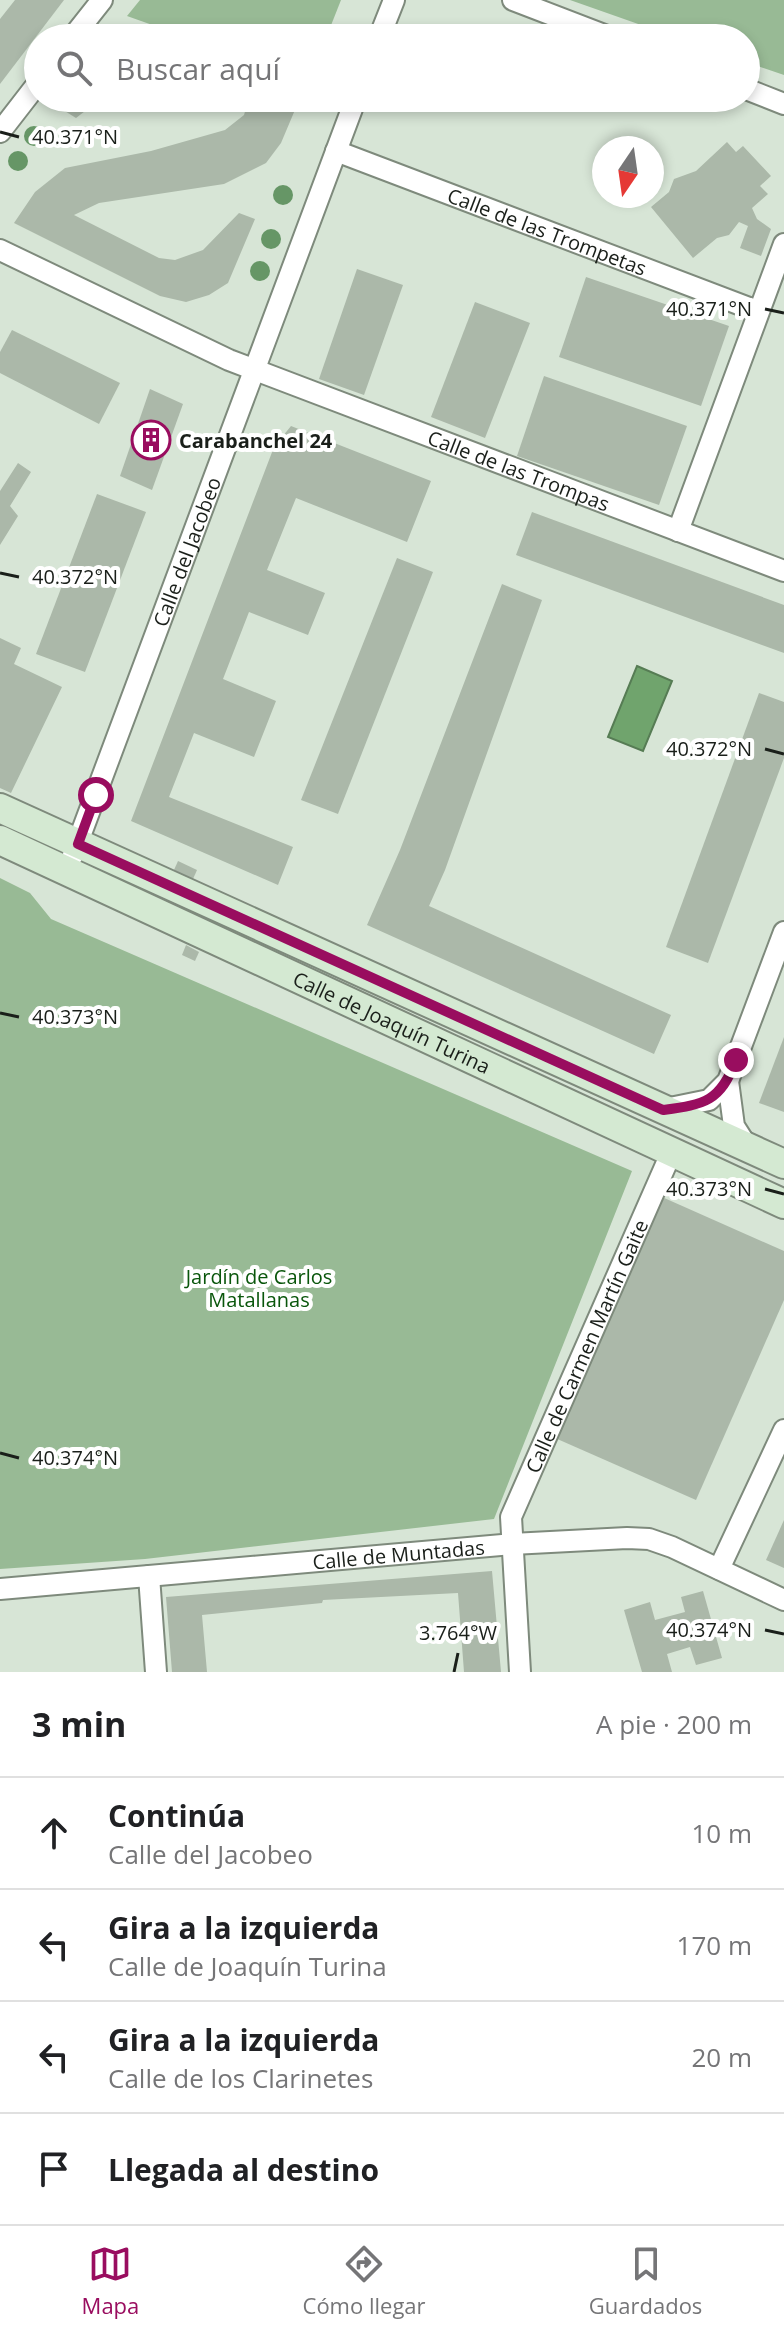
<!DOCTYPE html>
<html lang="es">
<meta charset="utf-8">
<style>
:root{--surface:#fff;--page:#f6f6f6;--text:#202124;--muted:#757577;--line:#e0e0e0;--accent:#990d5f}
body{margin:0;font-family:"Open Sans",sans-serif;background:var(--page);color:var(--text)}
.compass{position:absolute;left:592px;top:136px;width:72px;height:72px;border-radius:50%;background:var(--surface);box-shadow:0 4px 12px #0003;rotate:193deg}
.stop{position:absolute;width:24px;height:24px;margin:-18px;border:6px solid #990d5f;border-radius:50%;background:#fff}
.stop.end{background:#990d5f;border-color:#fff;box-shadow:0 2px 8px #0008}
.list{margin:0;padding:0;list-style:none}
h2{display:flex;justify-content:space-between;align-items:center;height:104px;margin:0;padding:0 32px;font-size:34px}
h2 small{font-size:26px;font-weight:400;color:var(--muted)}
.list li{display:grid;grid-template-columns:52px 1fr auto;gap:24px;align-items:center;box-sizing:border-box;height:112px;padding:0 32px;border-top:2px solid var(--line)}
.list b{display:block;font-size:30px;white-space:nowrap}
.list p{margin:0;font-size:26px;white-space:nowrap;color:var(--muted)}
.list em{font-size:26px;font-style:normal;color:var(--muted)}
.icon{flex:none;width:44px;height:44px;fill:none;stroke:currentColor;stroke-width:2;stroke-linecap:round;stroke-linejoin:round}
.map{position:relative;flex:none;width:784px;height:1672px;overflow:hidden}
.search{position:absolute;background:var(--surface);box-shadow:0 4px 12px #0003;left:24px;right:24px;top:24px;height:88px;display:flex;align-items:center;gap:20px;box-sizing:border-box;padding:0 28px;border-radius:44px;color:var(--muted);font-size:30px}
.sheet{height:552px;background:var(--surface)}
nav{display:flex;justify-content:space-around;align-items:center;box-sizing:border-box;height:112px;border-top:2px solid var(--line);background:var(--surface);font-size:22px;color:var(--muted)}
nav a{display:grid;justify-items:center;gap:4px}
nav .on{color:var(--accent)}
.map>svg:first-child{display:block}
.green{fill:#98ba95}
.water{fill:#70a46d;stroke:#567c54;stroke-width:2}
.building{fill:#abb8a9}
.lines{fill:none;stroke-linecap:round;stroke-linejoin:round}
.street-casing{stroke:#7e8a7c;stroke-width:24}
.secondary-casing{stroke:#7e8a7c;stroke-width:32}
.street{stroke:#fff;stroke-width:20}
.secondary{stroke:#d4e9d2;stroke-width:28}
.tree{fill:#669666}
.route{stroke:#990d5f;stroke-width:10}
.ticks{fill:none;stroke:#1a1f1a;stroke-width:3}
.labels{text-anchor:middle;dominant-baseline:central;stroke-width:8;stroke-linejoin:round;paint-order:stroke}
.street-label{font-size:20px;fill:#1a1f1a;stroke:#fff}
.poi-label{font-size:20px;font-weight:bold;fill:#1a1f1a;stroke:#fff;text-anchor:start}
.park-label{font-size:20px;fill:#09560b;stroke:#fff}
.ticks-label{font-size:20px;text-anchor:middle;fill:#1a1f1a;stroke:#fff;stroke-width:8;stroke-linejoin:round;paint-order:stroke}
</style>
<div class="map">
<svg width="784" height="1672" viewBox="0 0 784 1672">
<rect width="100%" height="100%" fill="#d7e5d6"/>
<g class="green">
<path d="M140 0H341L326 38H189L127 16Z"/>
<path d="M570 0H784V75L746 62V38H678Z"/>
<path d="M0 878 30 893 51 919 632 1171 494 1519 145 1559 0 1569Z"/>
</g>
<path class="water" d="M637 666 672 681 643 751 608 737Z"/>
<g class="building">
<path d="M15 0H64L0 84V19Z"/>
<path d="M141 31 162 32 177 38H121L128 32Z"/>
<path d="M67 98H102L76 118 60 108Z"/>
<path d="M249 98H300L281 143 266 163 224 184 99 203 74 215 159 258 175 260 203 250 239 213 255 219 228 283 209 295 186 302 160 296 14 223 35 192 65 168 151 151 225 130 244 115Z"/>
<path d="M727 142 736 152 743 146 771 176 760 186 768 194 752 208 757 219 771 229 761 256 740 248 748 226 739 222 729 235 717 238 693 258 651 207 669 192 674 179 696 171Z"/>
<path d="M357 269 403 285 364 395 319 379Z"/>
<path d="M586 277 729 326 701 406 559 357Z"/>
<path d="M475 302 530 323 485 438 431 417Z"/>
<path d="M12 330 120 383 99 424 0 373V352Z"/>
<path d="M544 376 687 426 659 505 517 456Z"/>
<path d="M150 389 183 404 152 490 120 476Z"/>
<path d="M291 426 431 481 407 542 296 498 267 570 325 593 308 635 249 612 223 679 276 701 254 757 194 733 169 797 293 847 278 885 131 821 274 447Z"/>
<path d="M18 463 31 472 10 506 18 516 0 545V491Z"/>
<path d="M97 494 146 512 85 672 36 654Z"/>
<path d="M532 512 784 605V653L516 555Z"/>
<path d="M397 558 433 572 338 814 301 800Z"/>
<path d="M502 584 542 600 445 870 429 906 671 1015 654 1054 367 925 400 850Z"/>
<path d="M0 638 21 648 14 664 62 687 11 793 0 788Z"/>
<path d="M759 693 784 702V758L708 963 666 947Z"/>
<path d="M178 861 197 870 193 879 174 870Z"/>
<path d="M186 945 199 952 195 961 182 955Z"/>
<path d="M784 1037V1112L759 1103Z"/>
<path d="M662 1197 784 1251V1300L696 1500 555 1438Z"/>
<path d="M784 1520V1568L766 1560Z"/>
<path d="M492 1571 501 1672H464L458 1593 323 1600 322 1603 202 1615 207 1672H172L166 1597Z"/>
<path d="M703 1591 722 1658 696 1665 690 1647 667 1654 672 1672H642L624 1610 650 1602 655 1620 685 1612 681 1597Z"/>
</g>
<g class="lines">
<defs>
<g id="street">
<path d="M513 0 612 38"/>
<path d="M72 38 102 0"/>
<path d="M379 38 394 0"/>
<path d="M746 89 784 104"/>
<path d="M0 132 38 83"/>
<path id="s1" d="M336 151 757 311"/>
<path id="s2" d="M0 250 229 360 784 571"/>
<path d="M678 531 784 244"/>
<path id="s3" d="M73 855 356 98"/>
<path d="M728 1081 734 1126 748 1148"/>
<path d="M665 1109 709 1100 728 1081 784 932"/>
<path d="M719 1569 784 1430"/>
<path d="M149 1576 156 1672"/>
<path id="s4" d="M0 1589 512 1544 627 1538 649 1539 672 1547 784 1600"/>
<path id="s5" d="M520 1672 511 1517 672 1151"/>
</g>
<g id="secondary">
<path d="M0 808 784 1164"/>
<path id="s6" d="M0 840 784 1204"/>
</g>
</defs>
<use href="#street" class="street-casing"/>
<use href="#secondary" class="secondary-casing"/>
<use href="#street" class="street"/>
<use href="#secondary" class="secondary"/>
</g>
<g class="tree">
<circle cx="34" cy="136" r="10"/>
<circle cx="18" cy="161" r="10"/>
<circle cx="283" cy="195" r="10"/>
<circle cx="271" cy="239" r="10"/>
<circle cx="260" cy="271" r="10"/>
</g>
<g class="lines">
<path class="route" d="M96 795 78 844 663 1110C705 1104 720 1102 736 1060"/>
</g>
<path class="ticks" d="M0 132 19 137M765 309 784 313M0 573 19 577M765 749 784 754M0 1013 19 1017M765 1189 784 1194M0 1453 19 1458M765 1630 784 1634M454 1672 458 1653"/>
<defs>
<symbol id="building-ring" viewBox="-11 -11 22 22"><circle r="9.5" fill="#fff" stroke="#990d5f" stroke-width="1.5"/><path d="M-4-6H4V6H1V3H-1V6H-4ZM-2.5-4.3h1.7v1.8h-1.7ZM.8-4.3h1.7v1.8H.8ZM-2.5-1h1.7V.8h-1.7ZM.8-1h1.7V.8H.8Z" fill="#990d5f"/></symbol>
</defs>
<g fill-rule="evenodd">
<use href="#building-ring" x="129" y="418" width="44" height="44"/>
</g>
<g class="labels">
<g class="street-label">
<text stroke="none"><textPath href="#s1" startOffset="226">Calle de las Trompetas</textPath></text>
<text stroke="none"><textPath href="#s2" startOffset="564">Calle de las Trompas</textPath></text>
<text stroke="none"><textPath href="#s3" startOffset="324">Calle del Jacobeo</textPath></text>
<text stroke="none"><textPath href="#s6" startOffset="432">Calle de Joaquín Turina</textPath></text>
<text stroke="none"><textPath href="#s5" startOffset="342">Calle de Carmen Martín Gaite</textPath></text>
<text stroke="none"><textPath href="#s4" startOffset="400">Calle de Muntadas</textPath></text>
</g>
<g class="poi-label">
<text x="179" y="440">Carabanchel 24</text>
</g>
<g class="park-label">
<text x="259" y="1276">Jardín de Carlos<tspan x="259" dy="23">Matallanas</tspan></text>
</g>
</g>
<g class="ticks-label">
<text x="75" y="144">40.371°N</text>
<text x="709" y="316">40.371°N</text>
<text x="75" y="584">40.372°N</text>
<text x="709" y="756">40.372°N</text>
<text x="75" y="1024">40.373°N</text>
<text x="709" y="1196">40.373°N</text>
<text x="75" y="1465">40.374°N</text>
<text x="709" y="1637">40.374°N</text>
<text x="458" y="1640">3.764°W</text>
</g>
</svg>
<svg class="compass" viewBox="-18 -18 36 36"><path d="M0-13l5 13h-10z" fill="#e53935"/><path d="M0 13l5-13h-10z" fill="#757577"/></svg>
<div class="stop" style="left:96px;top:795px"></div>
<div class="stop end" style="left:736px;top:1060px"></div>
<div class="search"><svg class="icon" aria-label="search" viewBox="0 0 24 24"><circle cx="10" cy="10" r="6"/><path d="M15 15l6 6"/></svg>Buscar aquí</div>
</div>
<section class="sheet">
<h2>3 min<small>A pie · 200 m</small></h2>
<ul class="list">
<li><svg class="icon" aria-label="ahead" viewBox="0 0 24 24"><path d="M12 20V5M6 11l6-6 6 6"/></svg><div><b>Continúa</b><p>Calle del Jacobeo</p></div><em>10 m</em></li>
<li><svg class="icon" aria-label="left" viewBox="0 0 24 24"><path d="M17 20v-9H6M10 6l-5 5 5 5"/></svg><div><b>Gira a la izquierda</b><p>Calle de Joaquín Turina</p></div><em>170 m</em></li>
<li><svg class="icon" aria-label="left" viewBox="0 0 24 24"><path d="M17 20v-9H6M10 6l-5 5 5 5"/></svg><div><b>Gira a la izquierda</b><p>Calle de los Clarinetes</p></div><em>20 m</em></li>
<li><svg class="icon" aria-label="arrive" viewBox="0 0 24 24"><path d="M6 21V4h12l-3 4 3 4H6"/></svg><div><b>Llegada al destino</b></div></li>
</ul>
</section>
<nav>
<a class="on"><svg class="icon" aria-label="map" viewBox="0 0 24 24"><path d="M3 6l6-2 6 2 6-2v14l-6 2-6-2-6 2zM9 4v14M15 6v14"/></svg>Mapa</a>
<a><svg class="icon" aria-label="directions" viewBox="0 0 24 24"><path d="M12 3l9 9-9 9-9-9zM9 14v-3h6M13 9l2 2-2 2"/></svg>Cómo llegar</a>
<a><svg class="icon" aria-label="saved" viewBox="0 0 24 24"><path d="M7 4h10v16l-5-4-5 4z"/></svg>Guardados</a>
</nav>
